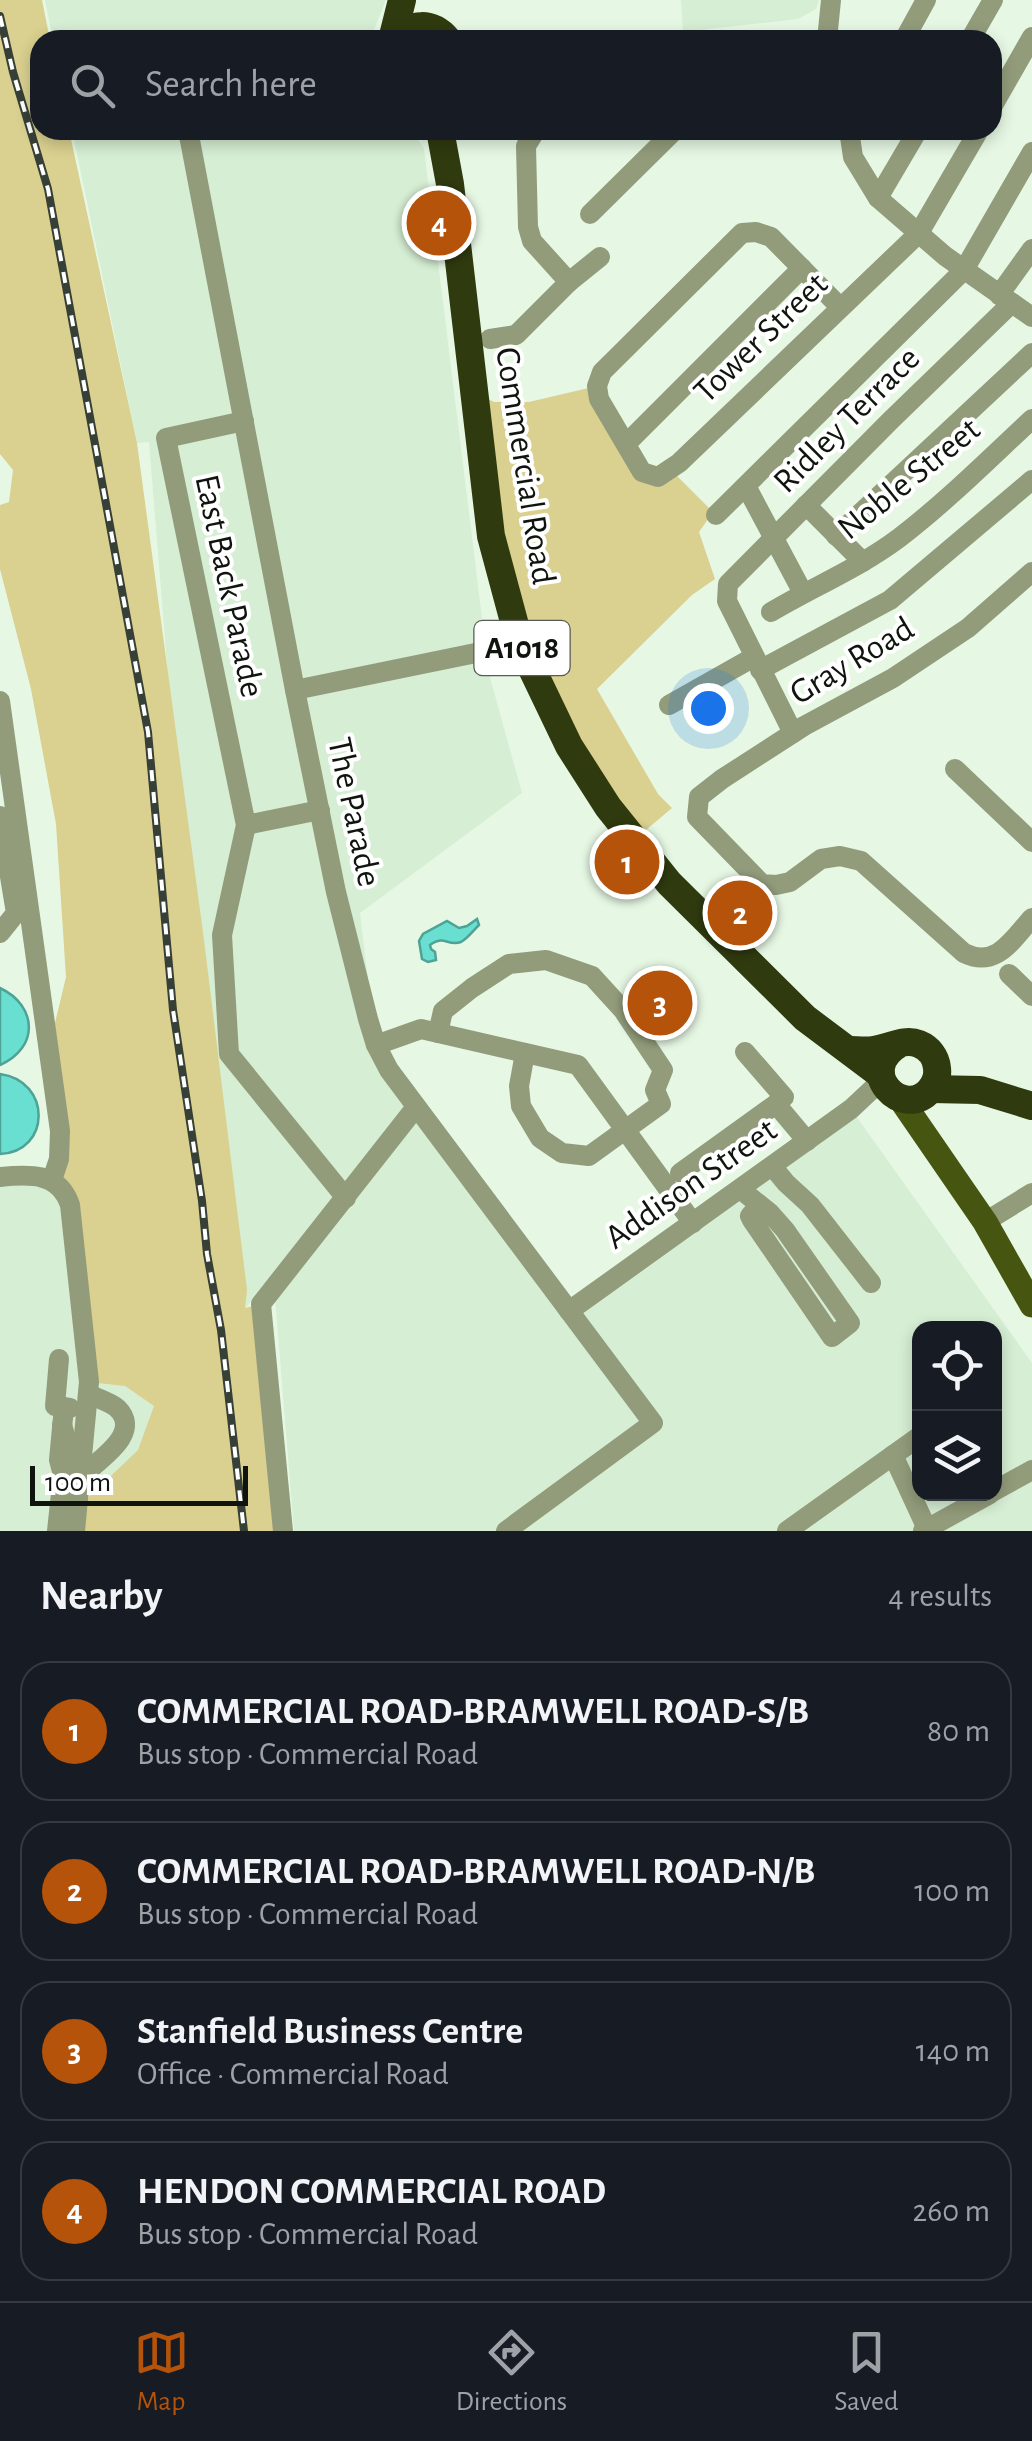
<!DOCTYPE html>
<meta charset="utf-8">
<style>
:root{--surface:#171b24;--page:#242831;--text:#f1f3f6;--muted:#9ea1a6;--line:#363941;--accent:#b45309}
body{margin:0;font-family:"Alegreya Sans",sans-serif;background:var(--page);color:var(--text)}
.controls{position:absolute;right:30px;bottom:30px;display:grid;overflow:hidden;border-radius:20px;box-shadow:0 5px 15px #0003}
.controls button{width:90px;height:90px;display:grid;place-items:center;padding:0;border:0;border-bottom:2px solid var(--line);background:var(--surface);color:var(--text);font:50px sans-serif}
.scale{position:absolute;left:30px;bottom:25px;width:218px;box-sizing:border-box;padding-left:10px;border:5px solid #0f150e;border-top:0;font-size:28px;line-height:35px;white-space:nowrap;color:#0f150e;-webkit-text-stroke:8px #fff;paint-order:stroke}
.you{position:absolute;left:708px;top:708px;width:35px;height:35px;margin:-25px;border:8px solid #fff;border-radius:50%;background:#1a73e8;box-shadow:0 0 0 15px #1a73e833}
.badge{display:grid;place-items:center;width:65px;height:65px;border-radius:50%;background:var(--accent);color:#fff;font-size:32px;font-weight:700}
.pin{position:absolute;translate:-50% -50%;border:5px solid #fff;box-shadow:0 2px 10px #0006}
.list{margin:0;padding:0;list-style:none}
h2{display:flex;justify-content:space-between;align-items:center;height:130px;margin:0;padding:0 40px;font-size:42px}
h2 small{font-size:32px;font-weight:400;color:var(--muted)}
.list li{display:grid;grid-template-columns:65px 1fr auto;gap:30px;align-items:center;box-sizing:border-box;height:140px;margin:0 20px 20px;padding:0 20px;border:2px solid var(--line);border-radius:30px}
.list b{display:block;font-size:38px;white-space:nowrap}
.list p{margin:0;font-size:32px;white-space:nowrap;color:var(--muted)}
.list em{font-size:32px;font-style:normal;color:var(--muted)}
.icon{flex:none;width:55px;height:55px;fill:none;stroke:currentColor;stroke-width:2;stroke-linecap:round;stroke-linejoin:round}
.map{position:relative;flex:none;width:1032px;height:1531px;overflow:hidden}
.search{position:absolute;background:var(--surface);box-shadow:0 5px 15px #0003;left:30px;right:30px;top:30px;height:110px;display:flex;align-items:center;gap:25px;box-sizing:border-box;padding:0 35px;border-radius:30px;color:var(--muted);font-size:38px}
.sheet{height:770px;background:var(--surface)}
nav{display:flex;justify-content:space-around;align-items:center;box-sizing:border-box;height:140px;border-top:2px solid var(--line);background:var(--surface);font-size:28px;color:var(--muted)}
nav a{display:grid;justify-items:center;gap:5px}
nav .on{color:var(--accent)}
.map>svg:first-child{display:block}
.built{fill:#d6eed4;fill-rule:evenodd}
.green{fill:#dad08f}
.water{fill:#69dfd1;stroke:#4ea296;stroke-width:2.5}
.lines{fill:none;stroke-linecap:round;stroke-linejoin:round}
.minor{stroke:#929c7b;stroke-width:20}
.major{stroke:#465510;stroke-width:25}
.highway{stroke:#2f3a0f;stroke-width:28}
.rail-casing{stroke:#374036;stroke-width:8}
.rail{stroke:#fff;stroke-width:4;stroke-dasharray:11;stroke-linecap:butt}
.labels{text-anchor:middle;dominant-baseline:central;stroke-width:8;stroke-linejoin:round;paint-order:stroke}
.shield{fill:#fff;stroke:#575b56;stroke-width:2.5}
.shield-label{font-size:32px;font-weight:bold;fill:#0f150e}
.street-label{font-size:35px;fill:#0f150e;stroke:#fff}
</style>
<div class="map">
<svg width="1032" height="1531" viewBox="0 0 1032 1531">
<rect width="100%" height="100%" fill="#e6f8e4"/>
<g class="built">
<path d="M45 0H386L370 40H53Z"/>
<path d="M681 0H819L816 9 798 19 683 32Z"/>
<path d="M72 130H412L424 149 489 674 522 793 360 913 376 1045 569 1310 851 1109 1032 1363V1531H294L273 1273 245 1309 203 932 170 701 149 442 137 443ZM920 1328H994V1494H920Z"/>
<path d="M0 1177 52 1180 125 1386 155 1406 138 1450 78 1507 75 1531H0Z"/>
</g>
<g class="green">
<path d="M0 0H42L50 40H40V130H69L137 443 203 932 247 1290 245 1308 261 1304 283 1531H75L78 1507 138 1450 154 1406 125 1386 89 1382 70 1205 52 1180 49 1048 66 977 56 824 31 689 0 569V505L9 502 13 470 0 454Z"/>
<path d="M597 386 642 472 670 469 713 512 699 532 715 579 692 595 597 689 658 794 672 808 634 840 520 644 474 392 494 402H529Z"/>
</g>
<g class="water">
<path d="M477 919 479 925C474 930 467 939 461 942 447 947 445 934 430 945L431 949 435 952 436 960 428 962 422 959 419 941 423 934 447 921 459 928 467 926Z"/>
<path d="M0 988C38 1006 39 1048 0 1065Z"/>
<path d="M0 1074C52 1081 51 1152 0 1154Z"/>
</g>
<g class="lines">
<g class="minor">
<path d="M827 40 831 0"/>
<path d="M904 40 926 0"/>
<path d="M970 40 993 0"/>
<path d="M992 107 1032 37"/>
<path d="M188 130 295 690 336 892 368 1019 376 1045 389 1070 653 1423 506 1531"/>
<path d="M536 130 526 146 528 227 532 241 569 282"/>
<path d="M849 130 853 157 878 198 945 256 1032 317"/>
<path d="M878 198 918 130"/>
<path d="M590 214 675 130"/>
<path d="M999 295 1032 249"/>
<path d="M840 307 771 237 756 232 742 233 602 372 597 386 599 399 642 472 658 477 679 463 919 233 979 130"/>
<path d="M490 339 516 335 569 282 600 257"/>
<path d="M244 421 166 438 246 825 222 935 229 1054 346 1198"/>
<path d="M626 444 802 268"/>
<path d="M746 486 803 593"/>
<path d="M806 505 863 562"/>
<path d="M716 515 964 270 1032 152"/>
<path d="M836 536 1032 353"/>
<path d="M1032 572 968 628 893 678 804 726 722 779 699 797 697 817 762 884 776 885 790 882 821 859 840 856 861 861 964 953C996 969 1012 940 1032 918"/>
<path d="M771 612C813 587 859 568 899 538 946 502 989 459 1032 419"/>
<path d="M760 670 890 600 1032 480"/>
<path d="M295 690 520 644"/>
<path d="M0 701 60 1131 59 1159 52 1180"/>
<path d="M669 705 754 657"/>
<path d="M793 733 727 601 728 584 891 420 1012 303"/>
<path d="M955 769 1032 842"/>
<path d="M0 816 16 913 0 933"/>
<path d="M246 825 320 810"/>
<path d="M1009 974 1032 996"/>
<path d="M438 1033 443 1011 472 988 509 964 546 960 592 976 623 1010 663 1070 655 1090 661 1104 589 1156 562 1153 540 1138 521 1106 519 1086 525 1053"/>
<path d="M376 1045 421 1029 578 1065 693 1223"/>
<path d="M745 1052 784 1097 776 1104"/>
<path d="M772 1166 786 1183 810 1205 871 1283"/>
<path d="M680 1173 776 1104 807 1141"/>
<path d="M0 1177C29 1174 59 1172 70 1205L89 1382 75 1531"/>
<path d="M740 1189 770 1213 785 1230 850 1323 832 1337 752 1220 750 1216 759 1206"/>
<path d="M985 1222 1032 1193"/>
<path d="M569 1311 851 1109 882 1080"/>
<path d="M59 1359 55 1406 70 1408"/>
<path d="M62 1425 69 1449 81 1477C96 1461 144 1434 117 1408 110 1402 97 1398 88 1394"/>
<path d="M893 1455 928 1531"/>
<path d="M994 1491 1032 1470"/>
<path d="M57 1531 63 1475 59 1460 64 1407"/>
<path d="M283 1531 261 1304 416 1107"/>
<path d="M787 1531 920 1436"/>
<path d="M923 1531 990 1494"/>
</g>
<path class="major" d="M899 1097 985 1222 1032 1305"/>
<g class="highway">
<path d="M392 40 402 0"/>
<path d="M394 40C411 22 432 21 448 40"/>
<path d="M440 130 450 184 491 536 520 644 569 746 608 807 669 883 805 1018 881 1075"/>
<path d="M849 1050C857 1050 866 1051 873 1050 889 1048 904 1038 919 1044 929 1048 936 1057 937 1068 938 1076 935 1084 930 1090 903 1121 854 1071 899 1044"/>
<path d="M931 1089 980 1090 1032 1106"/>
</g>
<defs>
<path id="rail" d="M0 16 13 72 48 189 148 732 173 1010 202 1201 207 1254 221 1330 244 1531"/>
</defs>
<use href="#rail" class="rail-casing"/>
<use href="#rail" class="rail"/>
</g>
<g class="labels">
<rect class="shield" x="474.5" y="621" width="95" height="54" rx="8"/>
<g class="shield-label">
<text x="522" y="648">A1018</text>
</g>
<g class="street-label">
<text transform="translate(761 338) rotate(-44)">Tower Street</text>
<text transform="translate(847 420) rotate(-45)">Ridley Terrace</text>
<text transform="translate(525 466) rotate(81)">Commercial Road</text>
<text transform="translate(909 479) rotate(-39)">Noble Street</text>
<text transform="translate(229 586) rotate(78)">East Back Parade</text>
<text transform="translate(852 661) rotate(-31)">Gray Road</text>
<text transform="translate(354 812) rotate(78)">The Parade</text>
<text transform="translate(691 1184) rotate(-35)">Addison Street</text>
</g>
</g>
</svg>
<div class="controls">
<button><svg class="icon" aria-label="locate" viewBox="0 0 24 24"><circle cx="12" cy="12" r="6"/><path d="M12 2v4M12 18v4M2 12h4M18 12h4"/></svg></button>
<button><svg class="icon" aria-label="layers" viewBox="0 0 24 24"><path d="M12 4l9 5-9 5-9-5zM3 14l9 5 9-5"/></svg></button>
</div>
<div class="scale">100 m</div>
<div class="you"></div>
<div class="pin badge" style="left:627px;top:862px">1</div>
<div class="pin badge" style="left:740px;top:913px">2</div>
<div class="pin badge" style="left:660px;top:1003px">3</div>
<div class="pin badge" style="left:439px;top:223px">4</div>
<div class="search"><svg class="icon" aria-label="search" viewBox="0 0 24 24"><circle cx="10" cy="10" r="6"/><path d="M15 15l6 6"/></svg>Search here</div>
</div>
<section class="sheet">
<h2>Nearby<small>4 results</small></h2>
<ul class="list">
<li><span class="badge">1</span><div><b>COMMERCIAL ROAD-BRAMWELL ROAD-S/B</b><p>Bus stop · Commercial Road</p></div><em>80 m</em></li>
<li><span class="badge">2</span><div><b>COMMERCIAL ROAD-BRAMWELL ROAD-N/B</b><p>Bus stop · Commercial Road</p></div><em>100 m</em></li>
<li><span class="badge">3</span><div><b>Stanfield Business Centre</b><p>Office · Commercial Road</p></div><em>140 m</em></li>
<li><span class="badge">4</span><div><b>HENDON COMMERCIAL ROAD</b><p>Bus stop · Commercial Road</p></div><em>260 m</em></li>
</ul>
</section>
<nav>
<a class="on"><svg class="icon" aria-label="map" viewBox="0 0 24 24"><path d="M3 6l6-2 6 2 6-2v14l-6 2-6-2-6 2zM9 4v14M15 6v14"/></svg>Map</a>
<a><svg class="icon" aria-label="directions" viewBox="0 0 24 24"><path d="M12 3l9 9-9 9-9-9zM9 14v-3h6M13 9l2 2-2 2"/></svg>Directions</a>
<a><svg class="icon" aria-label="saved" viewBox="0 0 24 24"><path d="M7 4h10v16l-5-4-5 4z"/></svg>Saved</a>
</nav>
